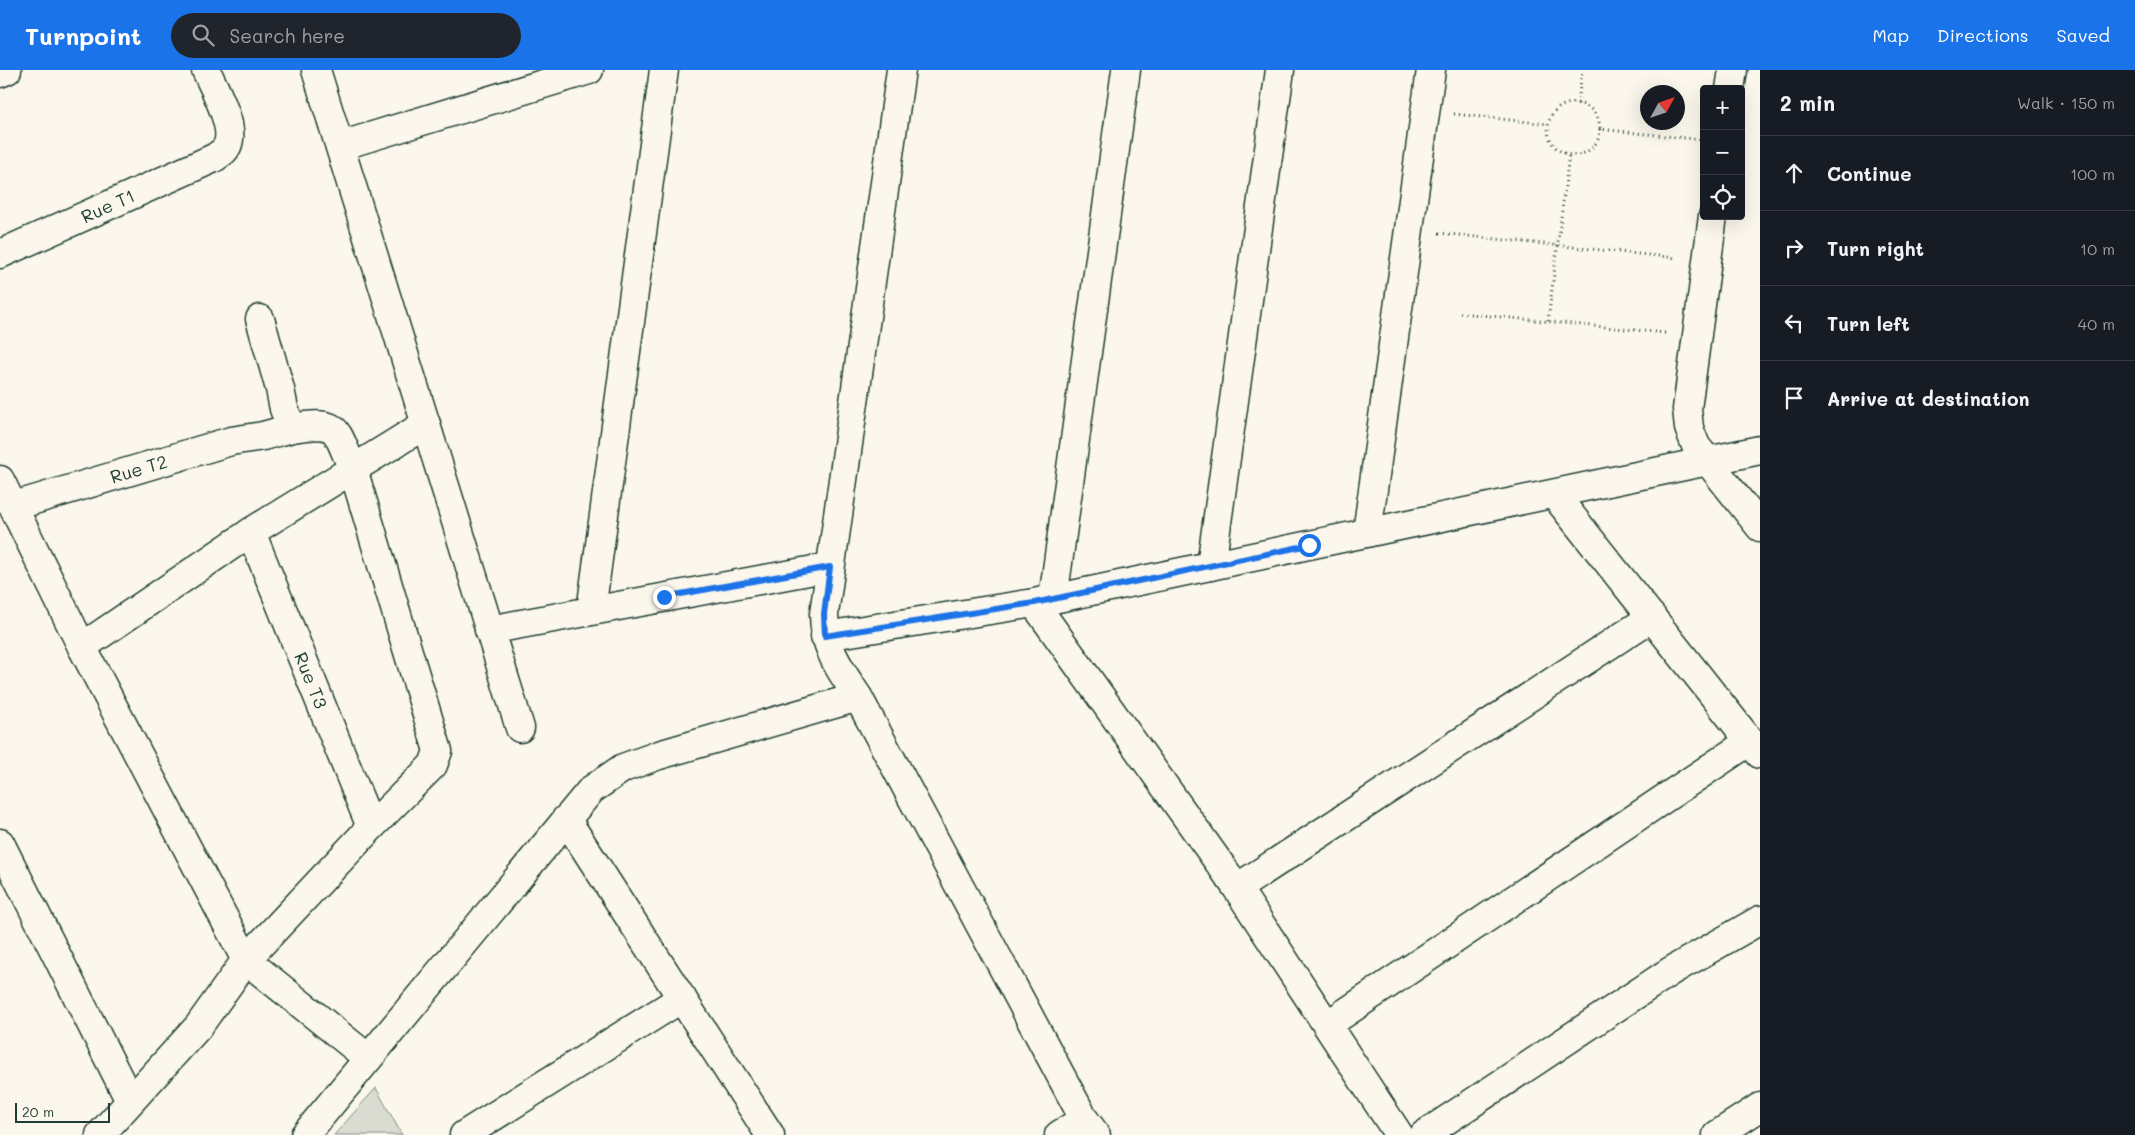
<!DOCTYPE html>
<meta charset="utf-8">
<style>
:root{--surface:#171b24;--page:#20242c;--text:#f1f3f6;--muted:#9ea1a6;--line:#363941;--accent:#1a73e8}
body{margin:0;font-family:Mali,sans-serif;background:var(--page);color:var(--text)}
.controls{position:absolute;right:15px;top:15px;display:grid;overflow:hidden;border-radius:5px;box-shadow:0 5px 20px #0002}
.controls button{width:45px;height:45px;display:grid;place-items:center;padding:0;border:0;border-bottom:1px solid var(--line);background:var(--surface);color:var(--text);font:25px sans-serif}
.compass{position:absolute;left:1640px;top:15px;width:45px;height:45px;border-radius:50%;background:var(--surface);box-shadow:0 5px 20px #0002;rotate:50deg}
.scale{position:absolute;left:15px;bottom:12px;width:95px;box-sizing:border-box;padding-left:5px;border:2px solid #1f3d34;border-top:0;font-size:14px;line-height:18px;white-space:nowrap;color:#1f3d34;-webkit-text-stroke:4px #fbf7ec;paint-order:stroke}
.stop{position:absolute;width:15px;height:15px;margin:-11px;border:4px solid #1a73e8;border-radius:50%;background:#fff}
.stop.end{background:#1a73e8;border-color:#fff;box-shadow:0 1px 5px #0008}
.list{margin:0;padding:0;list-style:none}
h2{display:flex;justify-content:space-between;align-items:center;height:65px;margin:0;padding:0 20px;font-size:21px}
h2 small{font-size:16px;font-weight:400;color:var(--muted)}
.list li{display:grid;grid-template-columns:32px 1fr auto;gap:15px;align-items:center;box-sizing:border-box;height:75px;padding:0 20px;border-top:1px solid var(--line)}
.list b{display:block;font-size:19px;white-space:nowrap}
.list em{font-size:16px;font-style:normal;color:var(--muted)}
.icon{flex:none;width:28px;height:28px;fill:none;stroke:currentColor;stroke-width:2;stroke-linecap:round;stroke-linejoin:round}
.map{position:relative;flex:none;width:1760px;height:1065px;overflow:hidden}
header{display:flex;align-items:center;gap:30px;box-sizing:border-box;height:70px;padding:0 25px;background:var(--accent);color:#fff}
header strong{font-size:24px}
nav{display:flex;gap:28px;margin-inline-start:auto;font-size:18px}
.search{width:350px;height:45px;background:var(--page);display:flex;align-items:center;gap:12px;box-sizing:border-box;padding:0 18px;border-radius:28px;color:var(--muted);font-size:19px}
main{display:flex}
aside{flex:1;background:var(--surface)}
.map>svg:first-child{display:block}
.green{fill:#dbdcd1;stroke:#7d8c82}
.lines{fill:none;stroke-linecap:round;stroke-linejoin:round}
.minor-casing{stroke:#1f3d34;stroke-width:31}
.path{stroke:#1f3d34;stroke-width:3;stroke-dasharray:1 4;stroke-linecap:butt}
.minor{stroke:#fbf7ec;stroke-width:28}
.route{stroke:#1a73e8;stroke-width:6}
.labels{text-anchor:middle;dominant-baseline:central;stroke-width:4;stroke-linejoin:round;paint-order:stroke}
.street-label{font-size:18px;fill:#1f3d34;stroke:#fbf7ec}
</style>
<header>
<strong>Turnpoint</strong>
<div class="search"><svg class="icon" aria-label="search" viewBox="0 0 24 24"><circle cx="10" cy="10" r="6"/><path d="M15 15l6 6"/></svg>Search here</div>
<nav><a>Map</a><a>Directions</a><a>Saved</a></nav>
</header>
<main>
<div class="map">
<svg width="1760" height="1065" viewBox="0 0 1760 1065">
<rect width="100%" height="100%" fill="#fbf7ec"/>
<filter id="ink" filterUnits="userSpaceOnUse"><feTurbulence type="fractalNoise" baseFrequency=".02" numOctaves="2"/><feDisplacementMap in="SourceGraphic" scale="10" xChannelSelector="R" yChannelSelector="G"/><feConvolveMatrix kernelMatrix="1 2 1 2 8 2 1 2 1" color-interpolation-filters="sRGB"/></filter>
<g filter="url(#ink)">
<path class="green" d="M376 1018 402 1065H334Z"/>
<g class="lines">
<defs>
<g id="minor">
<path d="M316 0 520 658"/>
<path d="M901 0 824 544C824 579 840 599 858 627L1084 1049 1096 1065"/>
<path d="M0 3 7 0"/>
<path d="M1730 19 1733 0"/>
<path d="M340 76 589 0"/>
<path d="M1713 146 1687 339 1689 358 1696 376 1760 457"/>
<path id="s1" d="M0 184 214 88C218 85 224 82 226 78 238 59 214 19 206 0"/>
<path d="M0 410 82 577 246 890 368 988"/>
<path d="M1554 424 1760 684"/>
<path id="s2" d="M14 436 231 371 263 366 292 358 284 339 280 319 260 249"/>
<path id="s3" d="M251 462 371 757"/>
<path d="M1367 463 1431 0"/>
<path d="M1211 496 1280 0"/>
<path d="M1053 529 1126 0"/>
<path d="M1034 533 1237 818 1399 1065"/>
<path d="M591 541 664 0"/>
<path d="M489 560 830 497"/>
<path d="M825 566 1034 533 1760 380"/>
<path d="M82 577 251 462 426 354"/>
<path d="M566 749 770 1065"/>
<path d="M0 773 130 1031"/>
<path d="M1237 818 1652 547"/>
<path d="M1327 955 1750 671"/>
<path d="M100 1065 198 957 246 890 371 757 433 695 438 681 353 399C334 358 341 350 292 358"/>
<path d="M305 1065 591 720 623 698 659 685 858 627"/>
<path d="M464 1065 682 928"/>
<path d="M1059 1065 1084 1049"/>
<path d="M1424 1065 1671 901 1760 850"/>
<path d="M1717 1065 1760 1037"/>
</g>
</defs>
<use href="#minor" class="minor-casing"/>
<g class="path">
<circle cx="1574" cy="59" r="26"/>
<path d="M1578 34 1582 0"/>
<path d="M1454 44 1548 54"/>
<path d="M1599 59 1704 70"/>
<path d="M1439 163 1677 188"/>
<path d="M1460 243 1666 263"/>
<path d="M1548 251 1569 85"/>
</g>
<use href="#minor" class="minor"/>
</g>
</g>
<g class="lines" filter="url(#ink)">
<path class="route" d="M664 527 830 497 824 544 825 566 1034 533 1309 475"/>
</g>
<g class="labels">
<g class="street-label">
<text stroke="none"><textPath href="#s1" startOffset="118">Rue T1</textPath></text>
<text stroke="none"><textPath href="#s2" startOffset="130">Rue T2</textPath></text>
<text stroke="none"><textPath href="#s3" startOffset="160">Rue T3</textPath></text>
</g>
</g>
</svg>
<div class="controls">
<button>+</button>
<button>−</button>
<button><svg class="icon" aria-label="locate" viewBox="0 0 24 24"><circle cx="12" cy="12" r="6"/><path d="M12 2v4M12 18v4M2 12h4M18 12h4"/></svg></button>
</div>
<svg class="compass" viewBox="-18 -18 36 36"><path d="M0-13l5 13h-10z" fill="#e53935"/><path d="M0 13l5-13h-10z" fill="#9ea1a6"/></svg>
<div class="scale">20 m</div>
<div class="stop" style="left:1309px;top:475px"></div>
<div class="stop end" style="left:664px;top:527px"></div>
</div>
<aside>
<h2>2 min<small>Walk · 150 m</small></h2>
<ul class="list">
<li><svg class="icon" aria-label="ahead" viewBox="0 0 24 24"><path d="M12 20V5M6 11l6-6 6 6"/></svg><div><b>Continue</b></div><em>100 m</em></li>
<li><svg class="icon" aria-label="right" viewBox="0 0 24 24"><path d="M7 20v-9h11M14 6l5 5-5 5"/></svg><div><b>Turn right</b></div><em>10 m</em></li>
<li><svg class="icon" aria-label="left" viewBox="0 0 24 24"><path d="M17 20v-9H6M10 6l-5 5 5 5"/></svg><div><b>Turn left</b></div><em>40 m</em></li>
<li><svg class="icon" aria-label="arrive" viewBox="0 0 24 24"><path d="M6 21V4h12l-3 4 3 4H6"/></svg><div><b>Arrive at destination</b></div></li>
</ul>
</aside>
</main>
